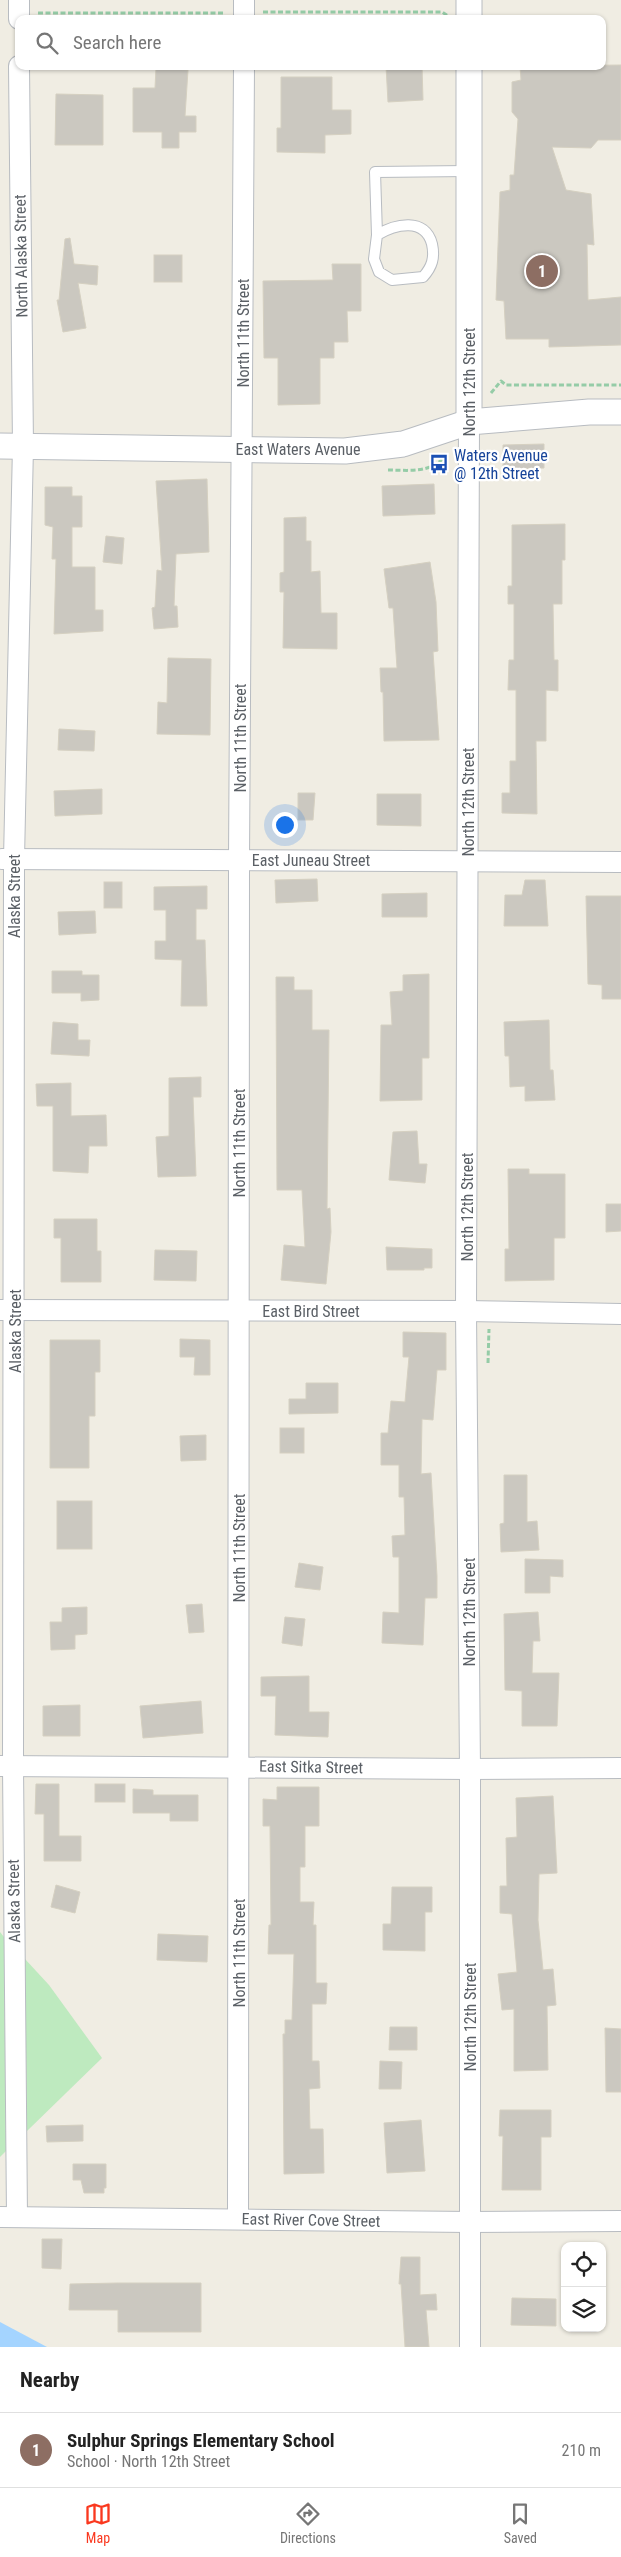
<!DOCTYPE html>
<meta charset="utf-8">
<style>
:root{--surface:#fff;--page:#f6f6f6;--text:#222;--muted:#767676;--line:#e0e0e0;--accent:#fa381f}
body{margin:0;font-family:"Roboto Condensed",sans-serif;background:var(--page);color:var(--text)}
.controls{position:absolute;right:15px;bottom:15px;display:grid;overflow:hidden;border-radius:10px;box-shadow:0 1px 4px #0004}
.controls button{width:45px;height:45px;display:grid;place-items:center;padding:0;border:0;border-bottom:1px solid var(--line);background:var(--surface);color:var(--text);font:25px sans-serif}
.you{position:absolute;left:284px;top:824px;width:18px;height:18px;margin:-12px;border:4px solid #fff;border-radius:50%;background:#1a73e8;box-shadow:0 0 0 8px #1a73e833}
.badge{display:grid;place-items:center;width:32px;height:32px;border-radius:50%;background:var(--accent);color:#fff;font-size:16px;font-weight:700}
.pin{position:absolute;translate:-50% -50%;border:2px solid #fff;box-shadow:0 1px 5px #0006}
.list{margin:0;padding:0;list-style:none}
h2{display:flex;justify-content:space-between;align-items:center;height:65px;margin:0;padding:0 20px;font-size:21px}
h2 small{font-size:16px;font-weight:400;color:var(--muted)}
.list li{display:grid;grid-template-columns:32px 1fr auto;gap:15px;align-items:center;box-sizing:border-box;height:75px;padding:0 20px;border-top:1px solid var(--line)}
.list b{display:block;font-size:19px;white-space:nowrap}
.list p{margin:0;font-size:16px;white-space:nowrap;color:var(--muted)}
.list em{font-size:16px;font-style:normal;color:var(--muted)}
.icon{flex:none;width:28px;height:28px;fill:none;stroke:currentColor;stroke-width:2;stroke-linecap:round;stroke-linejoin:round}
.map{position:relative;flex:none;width:621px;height:2347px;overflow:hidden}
.search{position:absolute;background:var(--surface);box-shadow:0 1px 4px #0004;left:15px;right:15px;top:15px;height:55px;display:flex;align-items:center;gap:12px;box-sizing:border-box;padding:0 18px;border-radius:10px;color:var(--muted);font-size:19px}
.sheet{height:140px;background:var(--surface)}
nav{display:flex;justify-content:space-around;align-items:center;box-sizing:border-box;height:70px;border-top:1px solid var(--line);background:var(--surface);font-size:14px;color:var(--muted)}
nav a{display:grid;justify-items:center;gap:2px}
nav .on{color:var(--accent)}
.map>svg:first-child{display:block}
.green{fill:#beeabf}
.water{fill:#a4d4ff}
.building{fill:#cbc8c0;stroke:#d5d0c1}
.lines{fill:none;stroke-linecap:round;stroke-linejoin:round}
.service-casing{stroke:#b8bcc1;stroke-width:12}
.minor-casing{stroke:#b8bcc1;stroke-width:22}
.tertiary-casing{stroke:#b8bcc1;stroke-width:27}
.path{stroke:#95cca7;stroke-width:3;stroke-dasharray:5 2.5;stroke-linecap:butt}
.service{stroke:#fff;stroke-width:10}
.minor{stroke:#fff;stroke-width:20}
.tertiary{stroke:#fff;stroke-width:25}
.labels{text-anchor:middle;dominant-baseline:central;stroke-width:4.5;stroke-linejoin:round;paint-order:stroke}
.street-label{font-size:16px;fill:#5b6066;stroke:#fff}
.transit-label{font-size:16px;fill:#164399;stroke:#fff;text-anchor:start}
</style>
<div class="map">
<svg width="621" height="2347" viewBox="0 0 621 2347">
<rect width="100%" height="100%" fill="#f0ede3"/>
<g class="green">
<path d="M0 1932 4 1937 6 2151 0 2157Z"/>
<path d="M25 1959 49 1985 102 2058 27 2131Z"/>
</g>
<path class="water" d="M0 2322 47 2347H0Z"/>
<g class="building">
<path d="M621 65V140H598L591 148 552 147 566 190 591 194 594 245 587 244 588 300 621 297V345L549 347V339H506L504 301 496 300 500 192 510 190V175H514L518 119 512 112V82L521 80 520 66Z"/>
<path d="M386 66H422L423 100 388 102Z"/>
<path d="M156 68 188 70 185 116H196V132H179V148H162V132H133V88H155Z"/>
<path d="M281 77H332V110H351V134L325 135V153L277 152V128H281Z"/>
<path d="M56 94 103 95V145H55Z"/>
<path d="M70 238 74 264 98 266 97 285 78 283 86 328 63 332 57 300H59L65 239Z"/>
<rect x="154" y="255" width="28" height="27"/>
<path d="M332 264H361V311H347L348 342H334V358H320V404L278 405V358H264L263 281 333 280Z"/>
<path d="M544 444V468L503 469V445Z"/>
<path d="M207 479 209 552 176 554 174 606H177L178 627 154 629 152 608 155 607 157 570 162 571 156 481Z"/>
<path d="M434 484 435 514 383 516 382 486Z"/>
<path d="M45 487H72V496H82V527H72V567H95V610H103V631L54 634 56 559H52L53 527 45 525Z"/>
<path d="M306 517V541H311V572L320 571 321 613H337V649L283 648 284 592H280V573L284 572V518Z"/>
<path d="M565 524V560H562V604H553L554 660H558V691L546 690V741H536L537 814 502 813V793H510V761H516V690H508L509 660H514V604H508V586H512V525Z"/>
<path d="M106 536 124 538 122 564 103 562Z"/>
<path d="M430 562 436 602 438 651 433 652 439 740 384 741 383 692H381L380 668H397L393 608H389L384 569Z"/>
<path d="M168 658 211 659 210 735 157 734 158 702 167 703Z"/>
<path d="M59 729 95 731 94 751 58 750Z"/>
<path d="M102 789V814L55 816 54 791Z"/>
<path d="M298 793H315L313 820H298Z"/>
<path d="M377 794H421V826L377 825Z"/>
<path d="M317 879 318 901 276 903 275 880Z"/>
<path d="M525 880H545L548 926H504L505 895H522Z"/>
<rect x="104" y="882" width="18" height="26"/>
<path d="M207 886V909H196V940H205L207 1006H181L182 960 155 959V941H166V910H154V887Z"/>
<path d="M427 893V917H382V894Z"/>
<path d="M586 896H621V999H602V985L588 984Z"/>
<path d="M95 911 96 933 59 935 58 912Z"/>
<path d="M52 971H82V975H99V1000L81 1001V993H52Z"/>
<path d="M429 974V1058H422V1100L380 1101 381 1025H392L390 992 403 991V975Z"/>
<path d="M276 977H294V990H312V1030H329L327 1209 330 1208 331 1232 326 1284 281 1280 284 1245 305 1247 302 1190H277Z"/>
<path d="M549 1020 550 1070H553L555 1100 525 1101V1086L510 1087 509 1056H505L504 1022Z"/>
<path d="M53 1022 78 1024V1040H90L89 1056 51 1054Z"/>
<path d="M201 1077V1097H193L196 1176 158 1177 156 1137 169 1136V1078Z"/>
<path d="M71 1083V1116L106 1115 107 1146H89L88 1173 53 1171V1106H37L36 1084Z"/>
<path d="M417 1131 419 1164H427L425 1183 389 1180 393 1132Z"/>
<path d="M508 1169H529V1174H565V1238H554V1280L505 1281V1249H509Z"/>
<path d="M606 1204H621V1231L606 1232Z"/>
<path d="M54 1219H97V1251H101V1282H61V1238H54Z"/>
<path d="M386 1247 432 1249V1268H424V1270H387Z"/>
<path d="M155 1250 197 1251 196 1281 154 1280Z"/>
<path d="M403 1332 446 1333V1370H437L433 1420 422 1419 421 1474 431 1473 437 1576V1598H425L423 1645 382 1643 383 1612 399 1613V1557H393L392 1536 405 1535 404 1497H399V1465H381V1433H388L391 1401 405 1402 409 1357H403Z"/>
<path d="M180 1339 210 1340V1375H194L195 1357H180Z"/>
<path d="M50 1340H100V1372H95V1416H89V1468H50Z"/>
<path d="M306 1383H338V1413L289 1414V1399H306Z"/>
<rect x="280" y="1428" width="24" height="25"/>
<path d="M206 1435V1460L181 1461 180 1436Z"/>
<path d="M504 1475H527V1522L537 1521 539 1550 501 1552 500 1524 504 1523Z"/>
<rect x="57" y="1501" width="35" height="48"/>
<path d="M525 1559 563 1560V1577L550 1576V1593H525Z"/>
<path d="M299 1563 323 1567 320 1590 295 1587Z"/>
<path d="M202 1604 204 1632 189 1633 186 1605Z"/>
<path d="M87 1607V1634L75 1635V1649L51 1650 50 1622H62V1608Z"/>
<path d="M538 1612 540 1641H533L532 1673H559L557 1726H522V1691L505 1690 504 1614Z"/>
<path d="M285 1617 305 1619 302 1646 282 1643Z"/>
<path d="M309 1676V1712H329L328 1737 275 1735 276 1696H261V1677Z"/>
<path d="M201 1701 203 1733 143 1738 140 1706Z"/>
<path d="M80 1705V1736H43V1706Z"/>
<path d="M36 1784H59V1836H81V1861H44V1814H35Z"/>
<rect x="95" y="1784" width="30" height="18"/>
<path d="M277 1787H319V1826H305V1867H300V1902H314L313 1925H316V1983H327L326 2004H312V2061H319L320 2088 309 2089 310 2129H323L324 2173 284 2174 283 2034H285V2020H292L294 1954H268L269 1925H271L270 1826H263V1799L277 1800Z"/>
<path d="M133 1789 153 1790V1795H198V1821H170V1813H133Z"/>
<path d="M553 1796 557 1873 539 1874 538 1920 543 1970 553 1969 556 2005 547 2006 548 2070 514 2071V2009L502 2010 498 1974 517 1972 512 1914 500 1913V1886H507L506 1838 517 1837 516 1798Z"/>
<path d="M56 1885 80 1892 75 1913 51 1907Z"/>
<path d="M392 1887H432V1912H425V1951L383 1950V1924H391Z"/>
<path d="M158 1934 208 1936 207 1962 157 1960Z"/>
<path d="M390 2027H417V2050H389Z"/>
<path d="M605 2028 621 2029V2092H606Z"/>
<path d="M380 2061 402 2062 401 2089H379Z"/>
<path d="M500 2110H551V2137H541V2190H502L503 2136H499Z"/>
<path d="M421 2120 425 2171 387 2173 384 2123Z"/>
<path d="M83 2125V2141L47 2142 46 2126Z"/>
<path d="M73 2164H106V2188H104V2193H84L81 2180H73Z"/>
<path d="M42 2239H62L61 2269 42 2268Z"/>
<path d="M401 2257H420V2295L436 2294 437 2310H426L429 2347H405L401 2284H399Z"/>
<path d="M118 2283H201V2332H118V2310H69L70 2284Z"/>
<path d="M512 2298 556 2299V2326L511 2325Z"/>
</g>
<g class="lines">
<defs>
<path id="service" d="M377 235C395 224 425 217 432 244 435 258 432 267 423 277L392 280 379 272 374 259 377 235 375 172 468 171"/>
<g id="minor">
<path d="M19 0V19"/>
<path d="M244 19V0"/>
<path d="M469 422 466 1311 470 1769V2347"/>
<path d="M2 859 621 862"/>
<path d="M0 1310 466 1311 621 1314"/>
<path d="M0 1766 470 1769 621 1768"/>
<path d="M0 2217 469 2222 621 2221"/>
<path d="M17 2217 13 1766 14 859 23 446 19 66"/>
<path d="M238 2219 239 860 244 66"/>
</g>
<g id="tertiary">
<path d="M469 19V0"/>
<path d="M469 66V422"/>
<path d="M0 446 345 451 403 444 469 422 589 412H621"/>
</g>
</defs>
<use href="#service" class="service-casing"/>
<use href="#minor" class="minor-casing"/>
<use href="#tertiary" class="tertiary-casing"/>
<g class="path">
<path d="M263 12H442L448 16"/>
<path d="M38 13H224"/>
<path d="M491 393 501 381 506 385H621"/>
<path d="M388 470C408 470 431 474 445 456"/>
<path d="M488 1363 489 1329"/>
</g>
<use href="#service" class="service"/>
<use href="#minor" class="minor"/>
<use href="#tertiary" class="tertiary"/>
</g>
<defs>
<symbol id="bus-bare" viewBox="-9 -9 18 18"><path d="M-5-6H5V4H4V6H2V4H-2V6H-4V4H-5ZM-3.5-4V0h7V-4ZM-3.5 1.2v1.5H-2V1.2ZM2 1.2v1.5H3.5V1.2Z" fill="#1a4fb4" stroke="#fff" stroke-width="2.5" paint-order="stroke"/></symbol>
</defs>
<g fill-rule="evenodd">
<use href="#bus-bare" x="425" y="450" width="28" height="28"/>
</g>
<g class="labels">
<g class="street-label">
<text transform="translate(21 256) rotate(-91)">North Alaska Street</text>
<text transform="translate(243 333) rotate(-90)">North 11th Street</text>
<text transform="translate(469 382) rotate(-90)">North 12th Street</text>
<text x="298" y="449">East Waters Avenue</text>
<text transform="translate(240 738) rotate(-90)">North 11th Street</text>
<text transform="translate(468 802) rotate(-90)">North 12th Street</text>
<text x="311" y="860">East Juneau Street</text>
<text transform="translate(14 896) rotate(-90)">Alaska Street</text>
<text transform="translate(239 1143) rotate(-90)">North 11th Street</text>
<text transform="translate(467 1207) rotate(-90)">North 12th Street</text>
<text x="311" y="1311">East Bird Street</text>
<text transform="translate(15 1331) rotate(-90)">Alaska Street</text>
<text transform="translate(239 1548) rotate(-90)">North 11th Street</text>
<text transform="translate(469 1612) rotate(-90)">North 12th Street</text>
<text transform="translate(311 1767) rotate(1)">East Sitka Street</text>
<text transform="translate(14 1901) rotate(-91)">Alaska Street</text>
<text transform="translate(239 1953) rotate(-90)">North 11th Street</text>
<text transform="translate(470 2017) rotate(-90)">North 12th Street</text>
<text transform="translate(311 2220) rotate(1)">East River Cove Street</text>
</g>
<g class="transit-label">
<text x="454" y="455">Waters Avenue<tspan x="454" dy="18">@ 12th Street</tspan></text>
</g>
</g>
</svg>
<div class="controls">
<button><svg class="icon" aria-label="locate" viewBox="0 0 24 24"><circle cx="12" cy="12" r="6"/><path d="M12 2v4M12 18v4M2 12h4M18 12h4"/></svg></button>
<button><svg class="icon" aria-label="layers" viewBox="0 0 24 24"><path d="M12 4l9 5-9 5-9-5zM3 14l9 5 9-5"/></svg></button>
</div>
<div class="you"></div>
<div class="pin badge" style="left:542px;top:271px;background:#8d6e63">1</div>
<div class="search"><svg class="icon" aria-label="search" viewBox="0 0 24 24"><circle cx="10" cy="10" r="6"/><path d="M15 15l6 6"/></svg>Search here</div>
</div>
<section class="sheet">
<h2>Nearby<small></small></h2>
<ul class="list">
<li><span class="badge" style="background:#8d6e63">1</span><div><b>Sulphur Springs Elementary School</b><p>School · North 12th Street</p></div><em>210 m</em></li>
</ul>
</section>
<nav>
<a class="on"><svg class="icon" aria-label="map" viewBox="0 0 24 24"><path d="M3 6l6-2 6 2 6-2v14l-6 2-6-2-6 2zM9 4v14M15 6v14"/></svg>Map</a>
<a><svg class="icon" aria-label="directions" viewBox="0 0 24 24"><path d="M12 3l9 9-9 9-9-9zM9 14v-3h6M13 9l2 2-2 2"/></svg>Directions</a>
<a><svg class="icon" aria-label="saved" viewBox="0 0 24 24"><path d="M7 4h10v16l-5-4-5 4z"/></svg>Saved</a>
</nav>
